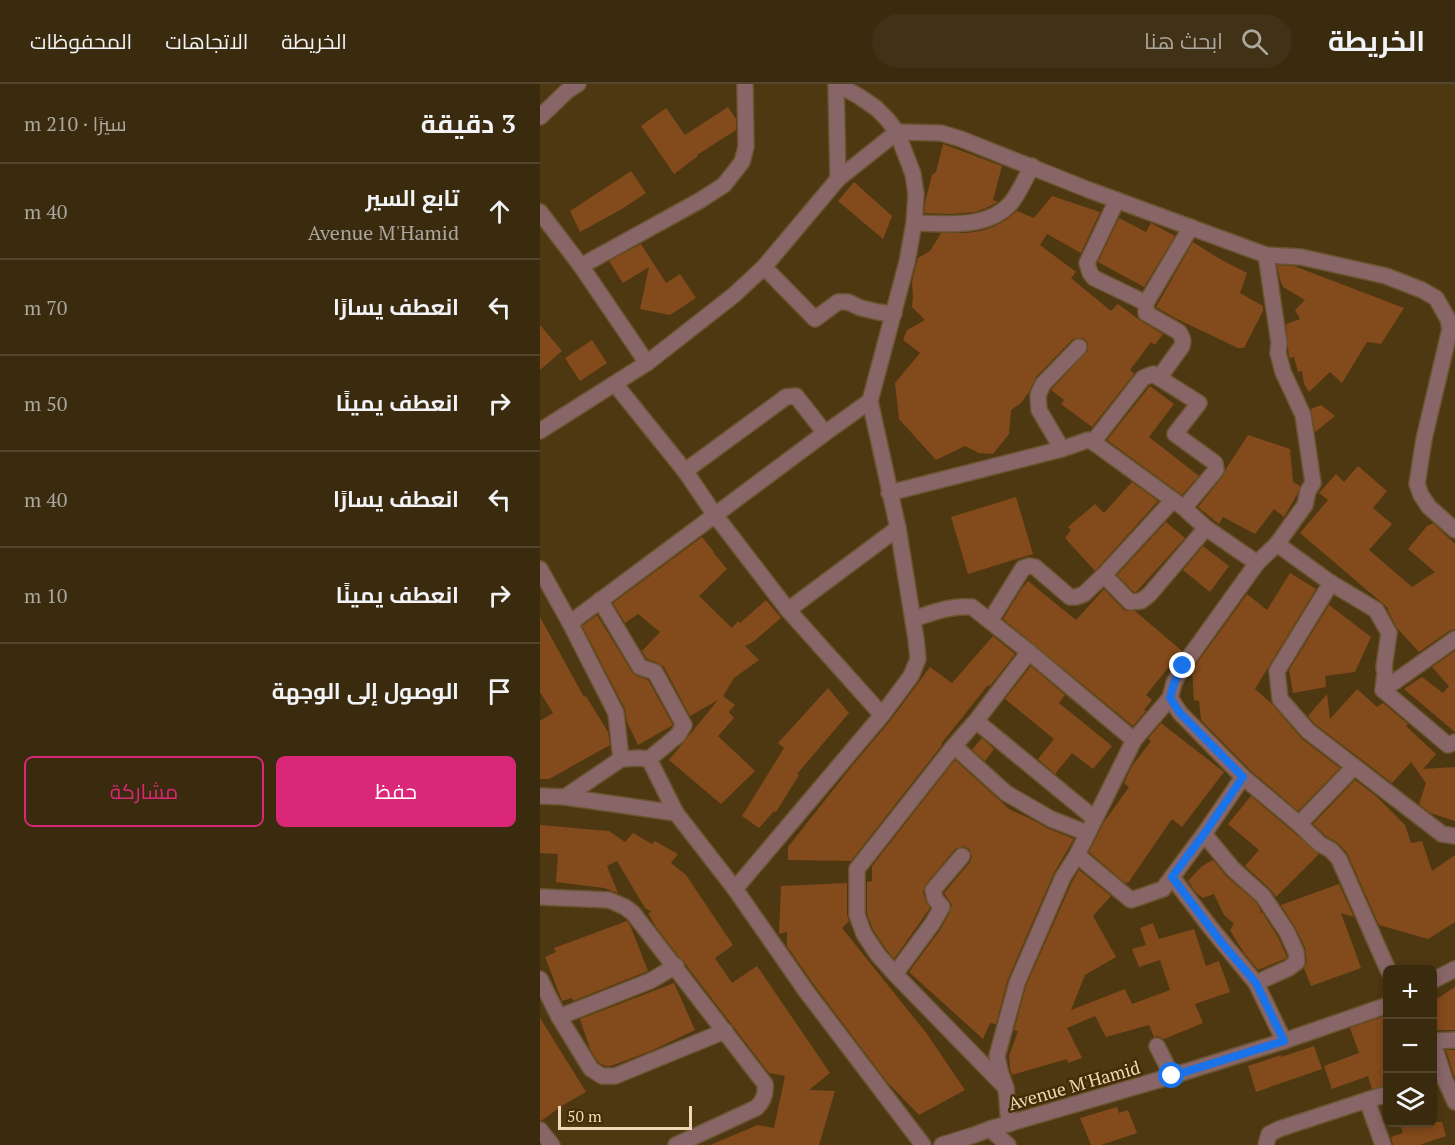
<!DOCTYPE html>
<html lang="ar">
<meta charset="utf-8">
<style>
:root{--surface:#3a2a0e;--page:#413217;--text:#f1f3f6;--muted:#aba79e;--line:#54462e;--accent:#db2777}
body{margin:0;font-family:"PT Serif",Cairo,serif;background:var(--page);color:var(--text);direction:rtl}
.controls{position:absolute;right:18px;bottom:18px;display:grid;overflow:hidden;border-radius:9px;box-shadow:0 3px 9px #0003}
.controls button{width:54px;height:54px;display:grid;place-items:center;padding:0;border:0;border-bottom:2px solid var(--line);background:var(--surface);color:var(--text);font:30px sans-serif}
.scale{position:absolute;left:18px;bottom:15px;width:134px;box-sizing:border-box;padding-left:6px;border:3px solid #f0d9b8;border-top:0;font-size:16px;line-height:21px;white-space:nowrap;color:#f0d9b8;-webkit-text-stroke:4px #432d06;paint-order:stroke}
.stop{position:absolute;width:18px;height:18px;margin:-14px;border:4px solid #1a73e8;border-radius:50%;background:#fff}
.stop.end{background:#1a73e8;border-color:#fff;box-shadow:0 2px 6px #0008}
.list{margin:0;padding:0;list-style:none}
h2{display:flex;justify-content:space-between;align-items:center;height:78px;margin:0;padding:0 24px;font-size:26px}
h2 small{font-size:20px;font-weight:400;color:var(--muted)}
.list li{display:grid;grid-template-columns:39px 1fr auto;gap:18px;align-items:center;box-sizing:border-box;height:96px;padding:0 24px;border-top:2px solid var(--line)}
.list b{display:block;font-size:22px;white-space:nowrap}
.list p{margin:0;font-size:20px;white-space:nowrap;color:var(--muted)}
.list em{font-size:20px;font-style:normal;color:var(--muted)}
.actions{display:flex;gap:12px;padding:18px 24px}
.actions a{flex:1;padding:14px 0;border:2px solid var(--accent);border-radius:9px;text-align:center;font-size:21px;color:var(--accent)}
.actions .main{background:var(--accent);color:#fff}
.icon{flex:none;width:33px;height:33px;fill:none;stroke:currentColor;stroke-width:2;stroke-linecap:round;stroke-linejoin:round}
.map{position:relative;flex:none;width:915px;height:1061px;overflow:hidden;direction:ltr}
header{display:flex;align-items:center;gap:36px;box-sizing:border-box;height:84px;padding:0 30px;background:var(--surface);border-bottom:2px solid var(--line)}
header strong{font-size:28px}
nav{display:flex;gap:33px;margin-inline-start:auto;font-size:21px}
.search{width:420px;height:54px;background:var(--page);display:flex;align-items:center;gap:15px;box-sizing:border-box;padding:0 21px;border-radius:33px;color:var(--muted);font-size:22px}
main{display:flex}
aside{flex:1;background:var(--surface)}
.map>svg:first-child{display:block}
.building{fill:#834a1b}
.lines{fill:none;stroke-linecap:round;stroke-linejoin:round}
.minor-casing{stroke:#6b5530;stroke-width:18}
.minor{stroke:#886566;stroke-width:15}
.route{stroke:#1a73e8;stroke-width:8}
.labels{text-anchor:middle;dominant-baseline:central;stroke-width:5;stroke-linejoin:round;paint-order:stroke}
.street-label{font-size:18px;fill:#f0d9b8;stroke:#432d06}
</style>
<header>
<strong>الخريطة</strong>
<div class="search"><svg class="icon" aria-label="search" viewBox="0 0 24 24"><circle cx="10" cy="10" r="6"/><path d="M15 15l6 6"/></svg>ابحث هنا</div>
<nav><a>الخريطة</a><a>الاتجاهات</a><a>المحفوظات</a></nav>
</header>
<main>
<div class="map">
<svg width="915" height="1061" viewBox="0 0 915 1061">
<rect width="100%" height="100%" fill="#4e3812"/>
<g class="building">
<path d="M188 23 196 35V46L157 71 158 72 134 90 101 42 126 24 145 51Z"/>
<path d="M403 60 462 82 453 116 458 118 446 124 436 128 412 130 384 129 385 119 392 91 396 88Z"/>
<path d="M91 87 106 109 82 125 40 148 30 127Z"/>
<path d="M314 98 352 132 343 155 298 117Z"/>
<path d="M512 112 560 128 541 169 507 150 500 161 536 188 531 194 571 227 578 220 601 237 623 250 615 261 611 258 590 286 594 290 552 343 521 320 524 316 511 306 548 266V261L546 256 542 254H537L532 256 496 293 489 308 481 319 471 326 469 350 453 370 439 369 425 362 396 376 359 335 355 299 380 269 363 256 367 246 385 236 372 223 373 213 372 197 378 174 390 167 401 149H426L441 147 453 143 466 136 477 127 494 134Z"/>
<path d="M579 134 606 148 611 139 635 152 604 203 558 178Z"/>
<path d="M653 158 678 174 707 189 700 209 723 222V227L704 264H698L635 234 616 223Z"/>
<path d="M101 160 126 199 140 190 156 214 130 231 100 225 109 183 83 199 69 177Z"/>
<path d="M737 181 754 182 864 224 841 260 827 258 802 299 790 288 769 308 764 300 762 287 758 288 754 273 749 274 746 240 760 235 755 226 765 216 743 203 740 196Z"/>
<path d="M0 241 22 267 0 286Z"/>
<path d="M52 256 67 279 40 297 25 274Z"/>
<path d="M610 302 634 320 609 353 659 392 642 411 567 356Z"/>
<path d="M781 321 795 332 775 348 771 325Z"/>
<path d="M708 351 750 365 753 398 760 402 758 409 744 433 734 425 715 450 683 433 679 440 658 423 683 392 686 385Z"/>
<path d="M818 382 847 407 833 424 852 440 829 466 872 503 895 488 868 465 887 442 893 439 915 460V545L909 547 879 568 857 544 848 527V524L760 449 788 416 779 409 796 390 804 398Z"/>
<path d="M592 398 618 417 555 487 525 454 531 446 528 443 555 420 564 429Z"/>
<path d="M476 413 493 470 428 490 411 433Z"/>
<path d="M626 438 645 454 627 474 596 508H594L577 491Z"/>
<path d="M162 453 174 468H173L187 485 159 512 192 544 198 537 200 539 226 516 241 534 213 558 205 562 219 576 194 594 183 612 195 621 189 628 194 634 178 652 215 687 181 720 129 676 178 616 150 632 124 583 118 579 107 575 102 567 120 548 98 530 85 539 73 519Z"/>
<path d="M663 462 689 482 670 508 643 486Z"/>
<path d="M750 489 776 505 715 605 732 620 762 655 800 684 758 727 710 686 661 636 659 617 654 616 652 586 707 510 727 526Z"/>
<path d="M488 497 536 536 564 505 583 525 587 527H595L642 567 606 611 612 616 604 626 606 627 593 642 463 535 482 504Z"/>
<path d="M789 521 831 553 815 588 785 592 786 603 753 609 749 586Z"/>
<path d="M57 531 92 588 97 592 108 596 133 641 98 661 87 638 85 625 42 542Z"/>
<path d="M0 533 44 613 46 612 68 648 70 661 9 695H0V637L13 629 0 608Z"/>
<path d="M453 552 475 570 450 602 448 601 401 660 402 661 311 777 248 776V763L312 682 350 637 390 583 412 599Z"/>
<path d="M915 567V648L864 605 882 593 903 609 909 602 892 583Z"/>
<path d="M491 582 525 611 519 619 572 662 553 685 532 669 515 690 498 675 514 655 465 615Z"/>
<path d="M288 604 309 629 257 690 259 691 236 728 234 727 219 744 202 732 244 664 238 659Z"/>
<path d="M817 605 837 623 843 619 868 640 866 642 896 670 883 685 915 683V737L890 729 879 720 886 699 871 678 852 699 775 640 768 632 787 610 790 635Z"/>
<path d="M621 639 684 688 642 743 632 735 588 799 584 798 549 768 564 738 589 703 584 699 592 682 611 657 608 655Z"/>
<path d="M442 654 454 665 445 677 432 666Z"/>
<path d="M415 676 469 725 493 736 507 744 534 755 514 789 468 895 456 940 450 939 443 955 369 888 400 846 410 828 412 821 404 809 430 778 432 773 429 765 423 762 415 765 386 800 383 808 386 818 390 824 354 875 346 865 333 846 327 829V798L332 797V782Z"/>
<path d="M815 696 836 712 865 741 871 759 882 757 892 787 915 771V838L888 855 839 841 807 769 798 759 786 752 773 740Z"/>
<path d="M711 712 779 770 736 813 730 805 705 782 719 766 688 740Z"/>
<path d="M0 741 69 747 85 758 93 749 112 760 115 757 138 770 131 779 146 791 193 861 175 874 192 899 217 882 290 989 269 1006 295 1007 279 1061H170L218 1041 234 1044 245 992 229 989 146 881 144 877 139 873 116 843 108 829 112 828 105 824 77 777 67 782 78 809 64 804 16 798 18 770 0 769Z"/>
<path d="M673 776 686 792 716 818 721 827 719 830 722 828 738 853 746 871 747 873 745 875 718 886 704 869 694 853 690 846 694 840 684 831 674 810 663 814 656 809 648 797 662 782Z"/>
<path d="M539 786 571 812 553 832 576 873 545 891 531 926 585 905 592 920 630 906 620 876 599 883 592 865 606 861 600 844 613 839 619 855 654 845 666 882 679 877 690 908 655 920 663 939 624 955 618 952 614 953 609 941 566 953 555 932 527 944 542 974 528 979 527 975 472 991 470 985 469 972 478 947 474 946 486 902 532 798Z"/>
<path d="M307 799V831L309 837 302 844 387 950 425 1006 379 1031 347 998 274 901 247 862V848L239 850 241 802Z"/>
<path d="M799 800 814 833 801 829 821 884 771 902 764 884 767 878 765 864 755 843 741 821Z"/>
<path d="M87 837 90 841 108 887 33 917 32 914 22 917 5 873 16 868 14 864Z"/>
<path d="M134 899 155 946 111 967 71 982H65L58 978 50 965 40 935Z"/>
<path d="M915 903V946H892V918Z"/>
<path d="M848 931V1001L832 1005 828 992 792 1005 784 982 819 969 810 944Z"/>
<path d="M0 934 46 1008 23 1021 1 1037 0 1036Z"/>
<path d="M774 962 782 985 716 1008 708 982 741 971V973Z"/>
<path d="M906 966H915V992H914Z"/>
<path d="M577 1023 579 1029 588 1026 597 1049 561 1061H551L540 1034Z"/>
<path d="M859 1038H902L906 1052 880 1061H853L851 1053 863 1049Z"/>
</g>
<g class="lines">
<defs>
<g id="minor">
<path d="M296 0 298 95"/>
<path d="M0 33 27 7 38 0"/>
<path d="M577 116 547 179 550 189 554 194 606 219"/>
<path d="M0 128 41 182 107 279"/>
<path d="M374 139C406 139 447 146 471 119 479 109 486 93 492 82"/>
<path d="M726 171 739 259 738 269 743 288 763 331 773 399 768 407 765 421 737 460"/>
<path d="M41 182 159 117 184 101 202 78 206 63 205 0"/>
<path d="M224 183 275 235 298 218H308L321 224 338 228 354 230"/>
<path d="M619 294 642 262C644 256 642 253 639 248L606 229V219L651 143"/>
<path d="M75 300 145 387 175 431 248 526 342 631"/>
<path d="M0 347 107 279 194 211 224 183 298 95 357 48 401 49 421 55 549 106 726 171 761 173 846 192 882 206 896 214 908 235 910 245 884 355 877 400 881 411 889 423 915 446"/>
<path d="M553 358 603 294 613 290 659 319 635 350 675 379 676 386 644 424"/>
<path d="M522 365 499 326 498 311 503 300 539 263"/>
<path d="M145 387 246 313 256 312 285 349"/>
<path d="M349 409 522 365 548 356 553 358 644 424 666 444 717 479"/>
<path d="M0 485 30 539 76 629 81 675"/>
<path d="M564 491 590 518 601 517 609 511 666 444"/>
<path d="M791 499 737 587 740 615 768 647 902 750 915 752"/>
<path d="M60 516 100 583 115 588 144 641 138 651 109 675"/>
<path d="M248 526 358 444"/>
<path d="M373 535C392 529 411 521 432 523L489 568 594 656"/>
<path d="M450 537 483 484 490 482 495 483 530 513H536L544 510 564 491 633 416"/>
<path d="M30 539 285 349 330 317"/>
<path d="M843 606 915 555"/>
<path d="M436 637 554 734"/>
<path d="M414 662 466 709 511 735 547 749"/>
<path d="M0 712 25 713 136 729"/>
<path d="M25 713 81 675 98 674 109 675 136 729 195 805 266 907 383 1061"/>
<path d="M759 740 814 683"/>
<path d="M664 750 693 785 723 812 747 848 756 868 757 878 749 884 716 899"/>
<path d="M537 771 591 816 623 805 664 750 703 693"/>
<path d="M632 793 670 843 716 899 744 957"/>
<path d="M195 805 342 631 371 592 378 575 376 555 358 444 330 317 367 178 374 139 376 110 373 90 357 48 347 35 336 24 320 13 297 0"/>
<path d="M0 813 69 816 85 823 93 829 225 1000C226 1010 224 1017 216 1024L136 1061"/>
<path d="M848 886 799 775 791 766 780 760 759 740 703 693 640 629 630 614 634 599 643 582 717 479 737 460 791 499 836 526 849 549 844 583 845 589 843 606 908 661 915 658"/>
<path d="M355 890 392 840 402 823 395 815 393 806 422 772"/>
<path d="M0 895 19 933 51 985 62 992H75L185 947"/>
<path d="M892 897 915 885"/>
<path d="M19 933 110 897 136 882"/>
<path d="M892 956 905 996 915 1018"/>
<path d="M893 957 915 956"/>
<path d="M617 962 632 992"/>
<path d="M466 1004 355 890 338 871 324 850 317 831V785L414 662 436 637 489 568"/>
<path d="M827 1016 843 1061"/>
<path d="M469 1040 466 1004 460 987 457 972 477 899 523 793 537 771 594 656 630 614"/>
<path d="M450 1045 468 1061"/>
<path d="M0 1046 12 1061"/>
<path d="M402 1061 434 1051 450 1045 632 992 744 957 848 921"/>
<path d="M726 1061 729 1050 739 1045 827 1016 848 1010"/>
</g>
</defs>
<use href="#minor" class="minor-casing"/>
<use href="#minor" class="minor"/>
</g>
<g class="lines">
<path class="route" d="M632 992 744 957 716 899 681 858 632 793 664 750 703 693 640 629 630 614 634 599 643 582"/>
</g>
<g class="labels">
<g class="street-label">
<text transform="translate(534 1001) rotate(-16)">Avenue M'Hamid</text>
</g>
</g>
</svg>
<div class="controls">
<button>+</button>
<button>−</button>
<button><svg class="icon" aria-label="layers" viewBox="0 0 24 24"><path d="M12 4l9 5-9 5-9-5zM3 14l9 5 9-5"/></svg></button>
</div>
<div class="scale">50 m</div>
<div class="stop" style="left:632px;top:992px"></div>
<div class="stop end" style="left:643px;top:582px"></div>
</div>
<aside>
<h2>3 دقيقة<small>سيرًا · 210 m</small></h2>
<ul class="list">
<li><svg class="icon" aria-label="ahead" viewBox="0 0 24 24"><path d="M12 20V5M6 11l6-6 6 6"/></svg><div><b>تابع السير</b><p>Avenue M'Hamid</p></div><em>40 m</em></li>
<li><svg class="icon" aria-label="left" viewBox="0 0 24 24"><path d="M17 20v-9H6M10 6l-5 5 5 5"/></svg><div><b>انعطف يسارًا</b></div><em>70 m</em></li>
<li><svg class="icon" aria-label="right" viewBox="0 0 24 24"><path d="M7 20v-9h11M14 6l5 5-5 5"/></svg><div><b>انعطف يمينًا</b></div><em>50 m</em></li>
<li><svg class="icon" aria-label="left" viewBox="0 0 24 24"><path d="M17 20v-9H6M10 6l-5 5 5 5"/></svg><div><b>انعطف يسارًا</b></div><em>40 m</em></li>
<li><svg class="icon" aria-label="right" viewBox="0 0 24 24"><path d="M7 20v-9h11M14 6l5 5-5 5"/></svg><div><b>انعطف يمينًا</b></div><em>10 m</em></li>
<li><svg class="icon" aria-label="arrive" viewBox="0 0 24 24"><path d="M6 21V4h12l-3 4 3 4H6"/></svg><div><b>الوصول إلى الوجهة</b></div></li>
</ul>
<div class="actions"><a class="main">حفظ</a><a>مشاركة</a></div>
</aside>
</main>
